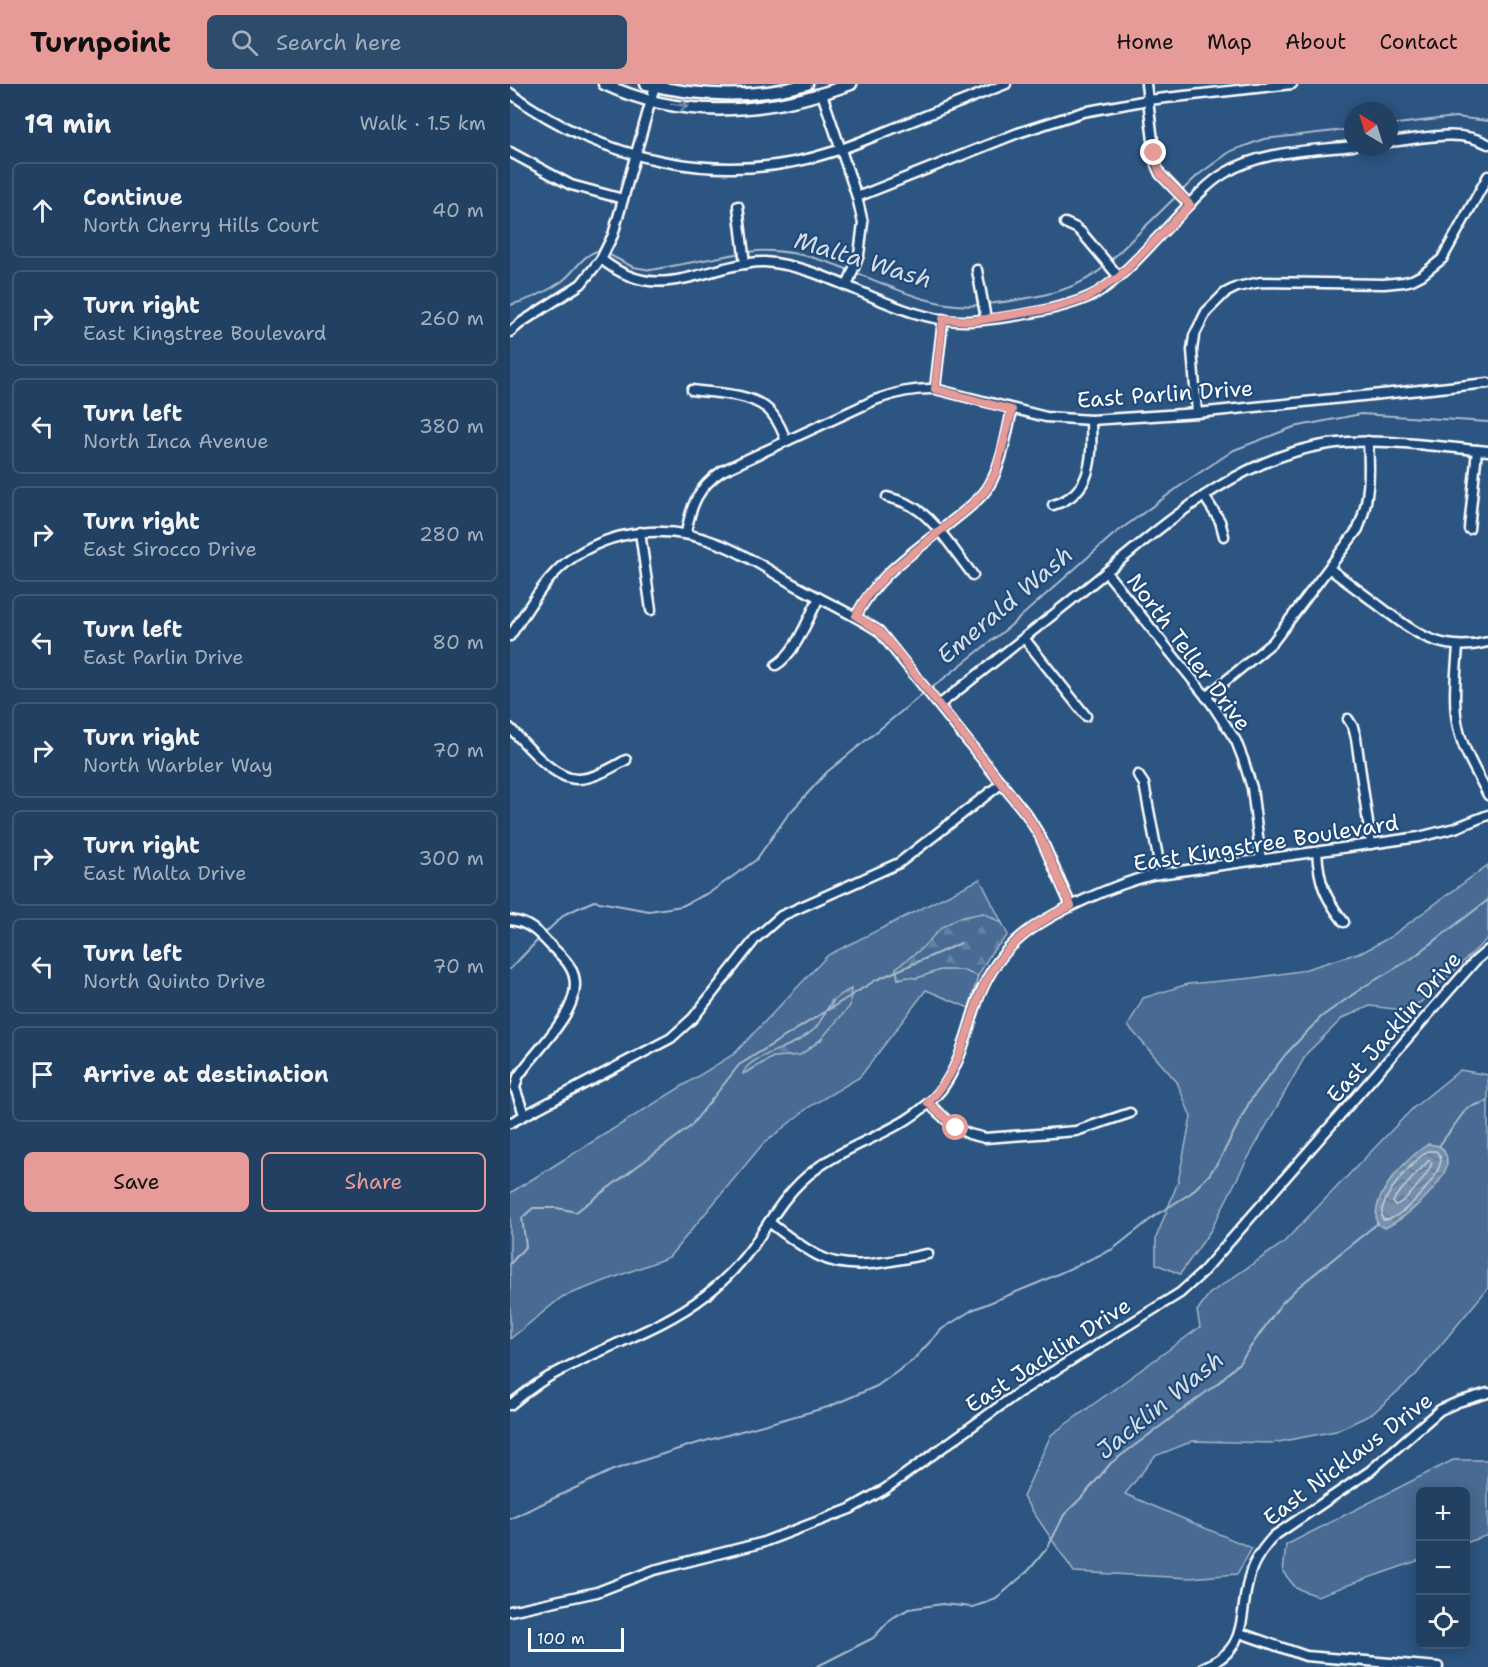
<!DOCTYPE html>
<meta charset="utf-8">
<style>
:root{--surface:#214062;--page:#2d4b6b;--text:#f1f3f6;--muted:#a2afbe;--line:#3e5977;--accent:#e69b98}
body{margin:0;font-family:"Shantell Sans",sans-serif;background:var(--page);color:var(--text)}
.controls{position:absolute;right:18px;bottom:18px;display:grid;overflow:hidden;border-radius:9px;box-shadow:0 3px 15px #0003}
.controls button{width:54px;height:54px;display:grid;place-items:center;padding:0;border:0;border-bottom:2px solid var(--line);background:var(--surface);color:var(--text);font:30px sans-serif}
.compass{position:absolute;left:834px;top:18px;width:54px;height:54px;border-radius:50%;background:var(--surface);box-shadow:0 3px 15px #0003;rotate:322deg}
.scale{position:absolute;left:18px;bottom:15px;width:96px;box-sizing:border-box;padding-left:6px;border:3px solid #fff;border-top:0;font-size:16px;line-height:21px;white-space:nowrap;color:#fff;-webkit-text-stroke:4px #1f4a7a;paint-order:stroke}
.stop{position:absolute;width:18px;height:18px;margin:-14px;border:4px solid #e69b98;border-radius:50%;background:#fff}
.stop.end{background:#e69b98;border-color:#fff;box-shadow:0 2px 6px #0008}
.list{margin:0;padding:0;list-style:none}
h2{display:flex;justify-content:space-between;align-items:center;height:78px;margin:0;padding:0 24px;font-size:26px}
h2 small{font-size:20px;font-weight:400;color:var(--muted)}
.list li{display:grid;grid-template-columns:39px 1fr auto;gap:18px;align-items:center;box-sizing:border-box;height:96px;margin:0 12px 12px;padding:0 12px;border:2px solid var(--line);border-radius:9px}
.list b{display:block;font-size:22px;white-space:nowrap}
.list p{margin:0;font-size:20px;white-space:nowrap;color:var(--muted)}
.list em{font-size:20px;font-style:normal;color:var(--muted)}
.actions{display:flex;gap:12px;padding:18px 24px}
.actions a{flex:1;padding:14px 0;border:2px solid var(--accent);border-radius:9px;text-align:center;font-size:21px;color:var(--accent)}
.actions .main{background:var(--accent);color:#111}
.icon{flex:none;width:33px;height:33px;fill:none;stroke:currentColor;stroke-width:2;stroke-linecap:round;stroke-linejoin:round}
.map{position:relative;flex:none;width:978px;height:1583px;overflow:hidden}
header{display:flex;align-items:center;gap:36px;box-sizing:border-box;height:84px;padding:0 30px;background:var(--accent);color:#111}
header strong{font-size:28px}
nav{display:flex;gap:33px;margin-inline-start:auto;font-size:21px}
.search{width:420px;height:54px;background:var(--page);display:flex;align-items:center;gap:15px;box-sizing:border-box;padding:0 21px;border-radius:9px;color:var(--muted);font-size:22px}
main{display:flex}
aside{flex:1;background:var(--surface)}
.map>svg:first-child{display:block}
.grass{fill:#486b92;stroke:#a4b5c8;stroke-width:1.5;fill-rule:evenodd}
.forest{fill:url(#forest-firs);stroke:#a4b5c8;stroke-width:1.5}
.water{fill:url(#water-waves);stroke:#acbcce;stroke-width:1.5}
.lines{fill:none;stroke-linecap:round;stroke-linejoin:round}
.shore{stroke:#c7d2de;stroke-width:1.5}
.stream{stroke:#acbcce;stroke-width:2}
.minor-casing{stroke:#fff;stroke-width:13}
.major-casing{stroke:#fff;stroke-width:15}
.minor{stroke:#1f4a7a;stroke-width:8}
.major{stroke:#1f4a7a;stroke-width:10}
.oneway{stroke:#7992af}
.route{stroke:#e69b98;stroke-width:8}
.labels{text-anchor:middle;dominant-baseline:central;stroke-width:4.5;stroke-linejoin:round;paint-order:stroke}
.street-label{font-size:22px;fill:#fff;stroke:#1f4a7a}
.water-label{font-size:24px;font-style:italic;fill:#d5dde6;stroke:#1f4a7a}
</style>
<header>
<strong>Turnpoint</strong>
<div class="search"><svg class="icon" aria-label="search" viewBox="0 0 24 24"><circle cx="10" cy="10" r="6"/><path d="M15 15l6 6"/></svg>Search here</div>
<nav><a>Home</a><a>Map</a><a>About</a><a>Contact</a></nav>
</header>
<main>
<aside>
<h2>19 min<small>Walk · 1.5 km</small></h2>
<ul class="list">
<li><svg class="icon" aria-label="ahead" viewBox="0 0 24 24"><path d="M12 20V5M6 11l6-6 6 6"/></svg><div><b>Continue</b><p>North Cherry Hills Court</p></div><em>40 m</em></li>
<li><svg class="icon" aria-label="right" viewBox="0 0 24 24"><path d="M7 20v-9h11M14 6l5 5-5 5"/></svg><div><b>Turn right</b><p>East Kingstree Boulevard</p></div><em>260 m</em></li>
<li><svg class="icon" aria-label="left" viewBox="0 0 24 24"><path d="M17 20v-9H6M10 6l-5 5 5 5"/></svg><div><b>Turn left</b><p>North Inca Avenue</p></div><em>380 m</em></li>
<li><svg class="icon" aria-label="right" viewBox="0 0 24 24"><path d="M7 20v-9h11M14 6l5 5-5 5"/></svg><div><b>Turn right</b><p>East Sirocco Drive</p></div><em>280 m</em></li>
<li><svg class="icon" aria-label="left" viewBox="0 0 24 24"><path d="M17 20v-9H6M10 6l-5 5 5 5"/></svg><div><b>Turn left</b><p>East Parlin Drive</p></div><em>80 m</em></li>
<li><svg class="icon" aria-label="right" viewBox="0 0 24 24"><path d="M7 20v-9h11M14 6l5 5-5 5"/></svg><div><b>Turn right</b><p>North Warbler Way</p></div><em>70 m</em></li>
<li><svg class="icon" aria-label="right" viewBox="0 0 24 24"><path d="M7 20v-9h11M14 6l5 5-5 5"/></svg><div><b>Turn right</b><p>East Malta Drive</p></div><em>300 m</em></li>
<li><svg class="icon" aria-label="left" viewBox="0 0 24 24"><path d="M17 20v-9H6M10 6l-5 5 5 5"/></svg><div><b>Turn left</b><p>North Quinto Drive</p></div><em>70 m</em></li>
<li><svg class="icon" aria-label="arrive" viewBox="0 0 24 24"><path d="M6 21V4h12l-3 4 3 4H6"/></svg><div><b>Arrive at destination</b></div></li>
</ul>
<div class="actions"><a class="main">Save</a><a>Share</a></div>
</aside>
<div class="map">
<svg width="978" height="1583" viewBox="0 0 978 1583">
<defs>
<pattern id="forest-firs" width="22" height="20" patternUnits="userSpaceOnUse" patternTransform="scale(1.5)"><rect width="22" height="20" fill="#486b92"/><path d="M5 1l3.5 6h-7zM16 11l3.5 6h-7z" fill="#6381a2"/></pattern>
<pattern id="water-waves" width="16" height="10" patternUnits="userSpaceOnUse" patternTransform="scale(1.5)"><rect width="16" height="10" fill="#748fad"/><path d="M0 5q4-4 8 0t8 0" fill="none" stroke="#66788b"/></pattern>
</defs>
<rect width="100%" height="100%" fill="#2c5582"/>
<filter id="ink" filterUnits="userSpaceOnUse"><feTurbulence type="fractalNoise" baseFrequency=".0167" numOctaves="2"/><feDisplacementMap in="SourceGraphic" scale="12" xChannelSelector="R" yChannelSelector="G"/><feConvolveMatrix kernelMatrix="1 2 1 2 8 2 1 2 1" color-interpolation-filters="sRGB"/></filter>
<g filter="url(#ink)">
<g class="grass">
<path d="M978 781V854L911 918 892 926 860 922 833 934 797 969 732 1085 701 1146 670 1190 646 1180V1154L668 1098 681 1033 667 998 618 942 633 914 678 900 743 894 790 887 855 867 880 853Z"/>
<path d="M470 795 492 839 473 829 410 866 386 884 388 895 397 893 407 894 430 886H452L468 892 459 924 416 906 350 993 299 1023 252 1061 159 1173 52 1213 0 1255V1109L224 970 318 871ZM322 916 324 938 311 956 290 971 263 973 238 988 242 978 287 957 306 945Z"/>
<path d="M950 986 978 991V1204L905 1292 862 1330 826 1347 763 1359 683 1357 645 1372 615 1410 742 1464 727 1490 680 1494 564 1488 513 1413 541 1351 690 1243 687 1227 699 1210 773 1159 903 1024Z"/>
<path d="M943 1376H978V1451L956 1459V1408H910V1476L807 1512 786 1504 773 1488 776 1461Z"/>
</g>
<g class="forest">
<path d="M473 829 492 839 498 851 481 869 468 892 452 886H430L407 894 397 893 388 895 386 884 410 866 432 843 448 834Z"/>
<path d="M341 905 340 922 311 955 290 971 263 973 233 990C236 974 275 965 288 957 294 953 303 948 307 942 319 925 320 915 341 905Z"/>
</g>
<path class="water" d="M918 1060 930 1062C934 1067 938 1072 937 1079 935 1101 894 1135 875 1144L867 1140C860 1111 896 1075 918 1060Z"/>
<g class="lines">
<g class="shore">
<path d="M918 1067H926C930 1071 932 1075 930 1080 926 1097 890 1137 873 1136 865 1117 903 1077 918 1067Z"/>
<path d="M919 1076 922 1079C918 1090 896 1119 885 1121L883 1118 886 1112Z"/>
</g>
<g class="stream">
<path d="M879 41 945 33 978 37"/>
<path d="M237 168C271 163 307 173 339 186"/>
<path d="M599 178 688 91 721 67 754 55 843 45"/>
<path d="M344 188C384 204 427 226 471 221"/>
<path d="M477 220C517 215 564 210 595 182"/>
<path d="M0 221C19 216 35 209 51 198 66 187 71 171 90 166L123 183 141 186 231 169"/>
<path d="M419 606 499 543 603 451 677 397 724 366 784 343 851 330 978 338"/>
<path d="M33 851 55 830 84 817 139 827 172 822 202 807 246 776 277 732 317 688 414 609"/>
<path d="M0 885 29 855"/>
<path d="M929 1062 957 1024 978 1017"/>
<path d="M0 1180 16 1162 12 1134 23 1124H47L66 1128 180 1043 229 981 366 896 451 859"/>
<path d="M0 1435 103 1386 181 1361 318 1323 367 1302 402 1277 432 1245 462 1226 528 1199 603 1165 646 1131 681 1109 699 1091 710 1075 740 1017 775 971 811 933 855 902 901 875 978 816"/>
<path d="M306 1583 363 1554 382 1534 399 1525 432 1520 463 1523 486 1515 519 1486 538 1463 554 1431 574 1411 601 1379 707 1300 730 1278 771 1220 787 1204 868 1139"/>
</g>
<defs>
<g id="minor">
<path d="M636 0 646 81 650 90 680 121"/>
<path d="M0 9C92 77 212 104 322 68 342 62 362 53 382 45 420 30 458 15 496 0"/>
<path d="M312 10 347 113 353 139 349 171 337 202"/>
<path d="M879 58C911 55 948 44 978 60"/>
<path d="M0 68 61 101 113 115"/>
<path d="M347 113 508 49 573 28 638 16 782 0"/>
<path d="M228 122 235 180"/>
<path d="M555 139 566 144 572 149 609 193"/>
<path d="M91 175C134 210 167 197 215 184 228 181 242 177 255 178 325 183 388 240 459 237 494 235 561 225 590 207 616 190 635 166 656 145 675 126 693 102 715 89 753 66 801 67 843 62"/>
<path d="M467 186 476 235"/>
<path d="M0 248 12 238 71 200 91 175 103 151 145 2"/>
<path d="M425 305 433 235"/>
<path d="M182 306C208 310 246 308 263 331 269 339 273 348 276 357"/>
<path d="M687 329 682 266 684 252 696 228 715 209 727 203 751 198 874 200 894 198 902 196 912 191 932 175 978 92"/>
<path d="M694 412 710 437 714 452"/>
<path d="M377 413C388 416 399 419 408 426 428 440 447 471 463 491"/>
<path d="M543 421C584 409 582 372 581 336"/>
<path d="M959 445 967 366"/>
<path d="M130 448 141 526"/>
<path d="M176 449C181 421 188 403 212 387L365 316C385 309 403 304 425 305L536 333 581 336 687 329 978 299"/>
<path d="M820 485C837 498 855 511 872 524 906 550 933 570 978 558"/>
<path d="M596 488 702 620 726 657 733 675 742 704 751 776"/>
<path d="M346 532C369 489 403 469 440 439 453 428 467 419 477 405 492 382 496 352 502 326"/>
<path d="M0 552C17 527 34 495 58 477 102 444 159 440 209 460 234 469 258 486 281 499 310 515 341 529 369 547L517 731 530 752 561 822"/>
<path d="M514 554 576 632"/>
<path d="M948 563C946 589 942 621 949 647 954 669 968 690 978 711"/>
<path d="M266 581C286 569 298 534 309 514"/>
<path d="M696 613 763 558 848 445C860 416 860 388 858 357"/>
<path d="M429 621C479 582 529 542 579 502 651 444 724 374 819 360 872 353 925 363 978 367"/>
<path d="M838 635 843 643 846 654 861 760"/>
<path d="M0 644C16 660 43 695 67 695 84 695 101 684 116 676"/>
<path d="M628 691 634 700 651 789"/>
<path d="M807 768C809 799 815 814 834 838"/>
<path d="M0 836C19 838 29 849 41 862 48 869 56 875 60 883 82 919 26 964 8 993L5 1004 14 1030"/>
<path d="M418 1019 443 1042 459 1050 475 1054 566 1047 620 1029"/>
<path d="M0 1039 161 954 183 934 246 854 271 832 389 779 492 699"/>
<path d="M259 1138C275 1150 291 1163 309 1172 342 1189 384 1176 418 1170"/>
<path d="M0 1321C14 1310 28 1298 44 1290 94 1262 151 1246 196 1211 214 1197 230 1180 243 1162 262 1134 278 1105 306 1085 346 1055 398 1047 431 1006 453 977 457 943 470 910 491 859 526 838 574 816 596 806 618 797 642 791L909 753 945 744 978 731"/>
<path d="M0 1527 87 1508 144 1486 251 1459 340 1425 375 1405 508 1309 670 1209 691 1190 965 877 978 866"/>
<path d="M730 1549 796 1572 928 1583"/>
<path d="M694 1583C743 1564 727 1526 741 1487 745 1474 755 1462 764 1452L860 1387 930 1326 948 1318 978 1309"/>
</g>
<g id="major">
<path d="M94 0C175 38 259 30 341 0"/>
<path d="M136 0C190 13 243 15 297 0"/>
</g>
</defs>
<use href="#minor" class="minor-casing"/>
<use href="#major" class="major-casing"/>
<use href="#minor" class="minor"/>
<use href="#major" class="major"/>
</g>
<defs><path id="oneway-shaft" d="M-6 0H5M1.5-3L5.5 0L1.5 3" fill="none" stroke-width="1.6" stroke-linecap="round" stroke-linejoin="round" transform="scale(1.5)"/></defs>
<use class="oneway" href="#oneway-shaft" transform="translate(170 21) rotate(9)"/>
</g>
<g class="lines" filter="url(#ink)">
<path class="route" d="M446 1044 418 1019C451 985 454 955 469 913 485 869 519 841 561 822L530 753 517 731 386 567 369 547 346 532 357 512 378 489 462 421 476 406 486 388 502 326 425 305 433 235 459 237 476 235 544 224 577 214 609 193 680 121 650 90 644 69"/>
</g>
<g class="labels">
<g class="street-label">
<text transform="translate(655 310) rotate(-4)">East Parlin Drive</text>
<text transform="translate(679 568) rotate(53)">North Teller Drive</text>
<text transform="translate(756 759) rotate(-9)">East Kingstree Boulevard</text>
<text transform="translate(884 943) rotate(-49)">East Jacklin Drive</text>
<text transform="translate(538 1271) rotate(-33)">East Jacklin Drive</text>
<text transform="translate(838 1375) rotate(-37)">East Nicklaus Drive</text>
</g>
<g class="water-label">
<text transform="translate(353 176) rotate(17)">Malta Wash</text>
<text transform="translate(495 521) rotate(-40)">Emerald Wash</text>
<text transform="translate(650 1321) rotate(-39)">Jacklin Wash</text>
</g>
</g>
</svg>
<div class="controls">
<button>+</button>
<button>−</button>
<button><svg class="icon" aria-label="locate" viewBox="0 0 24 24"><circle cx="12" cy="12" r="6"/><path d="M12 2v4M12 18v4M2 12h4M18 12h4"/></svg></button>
</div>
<svg class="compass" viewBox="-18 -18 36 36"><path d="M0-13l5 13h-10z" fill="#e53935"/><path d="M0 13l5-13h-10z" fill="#a2afbe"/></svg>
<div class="scale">100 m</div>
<div class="stop" style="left:446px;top:1044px"></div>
<div class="stop end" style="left:644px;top:69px"></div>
</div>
</main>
